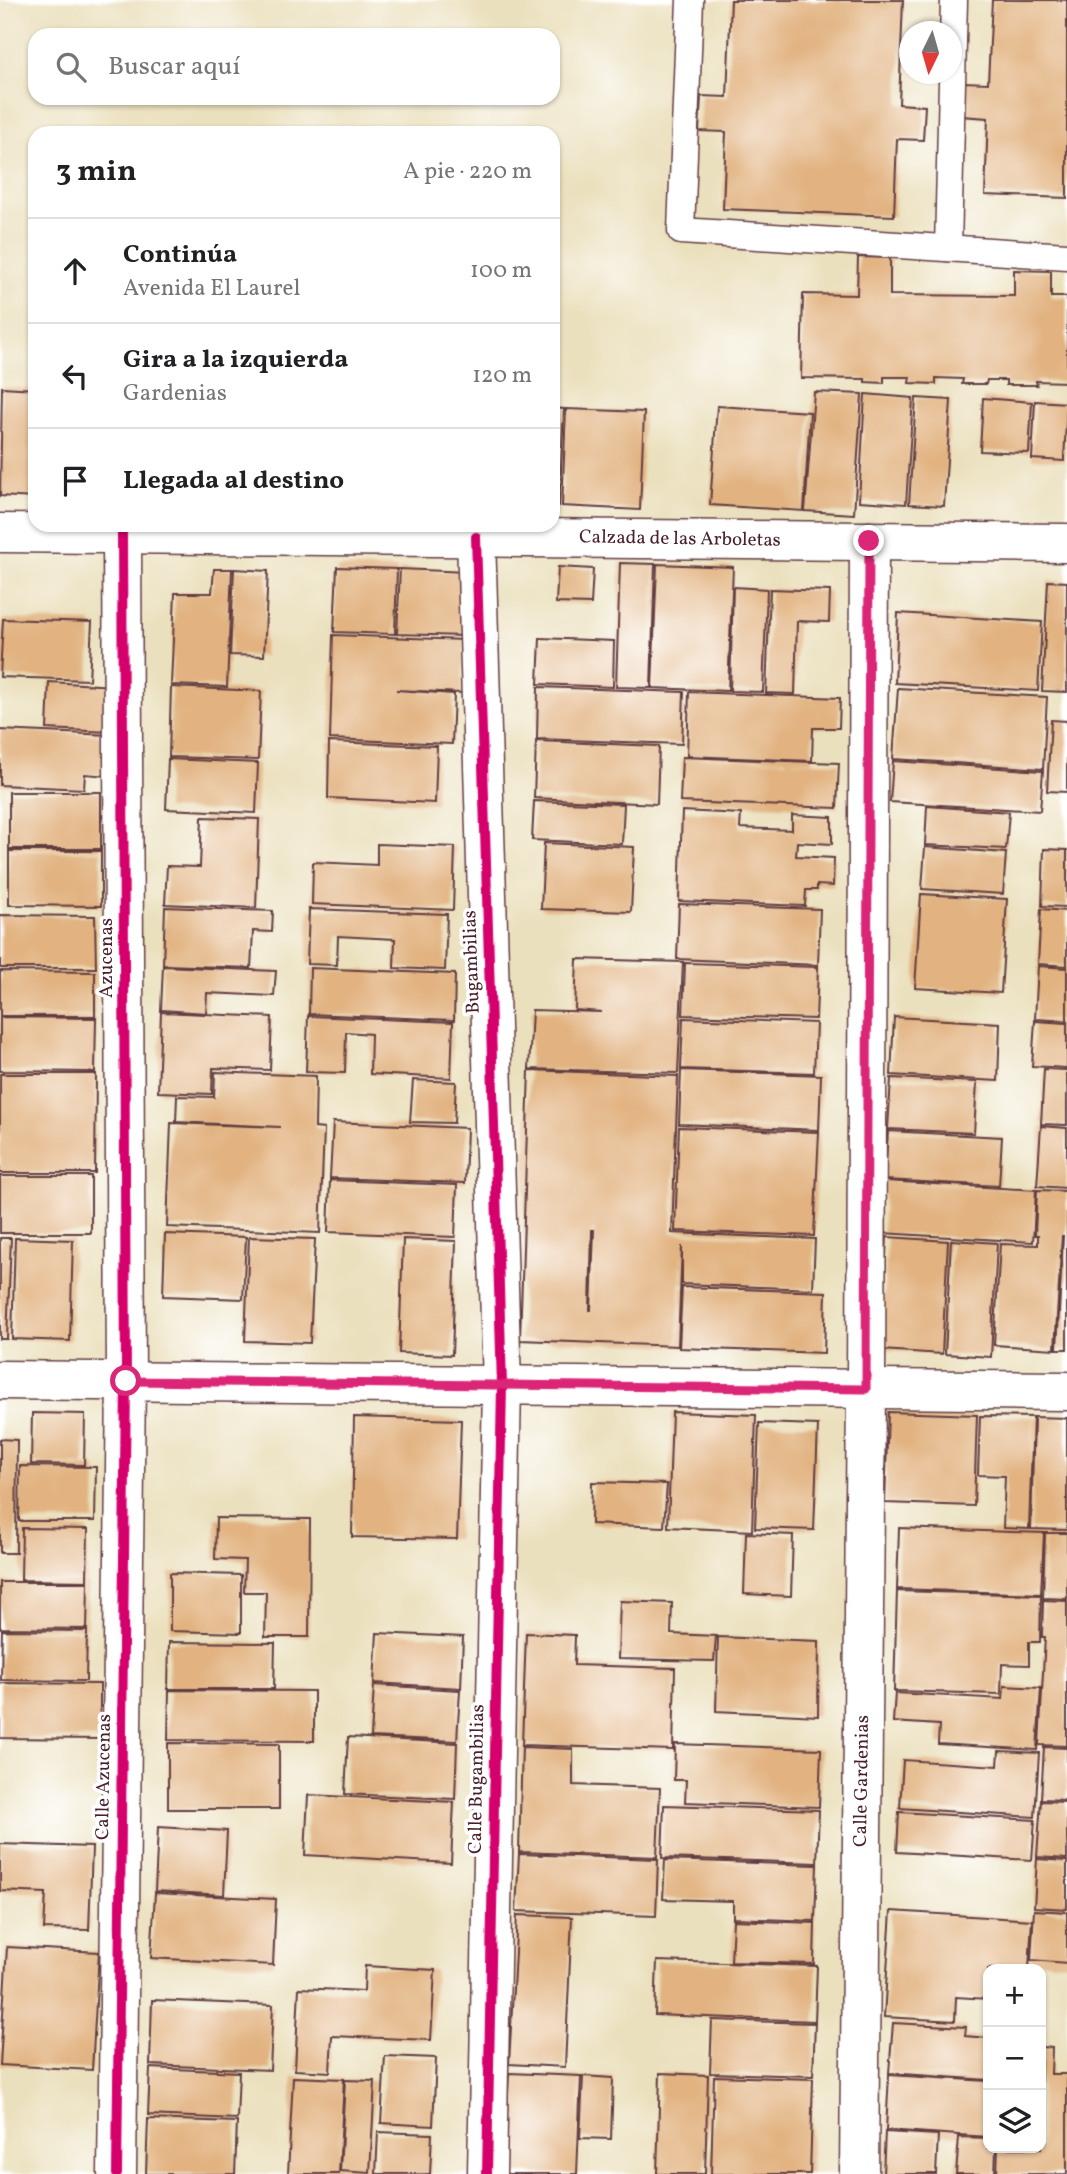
<!DOCTYPE html>
<html lang="es">
<meta charset="utf-8">
<style>
:root{--surface:#fff;--page:#f6f6f6;--text:#202124;--muted:#757577;--line:#e0e0e0}
body{margin:0;font-family:Vollkorn,serif;background:var(--page);color:var(--text)}
.controls{position:absolute;right:21px;bottom:21px;display:grid;overflow:hidden;border-radius:14px;box-shadow:0 2px 5px #0004}
.controls button{width:63px;height:63px;display:grid;place-items:center;padding:0;border:0;border-bottom:2px solid var(--line);background:var(--surface);color:var(--text);font:35px sans-serif}
.compass{position:absolute;left:899px;top:21px;width:63px;height:63px;border-radius:50%;background:var(--surface);box-shadow:0 2px 5px #0004;rotate:185deg}
.stop{position:absolute;width:21px;height:21px;margin:-16px;border:5px solid #db2777;border-radius:50%;background:#fff}
.stop.end{background:#db2777;border-color:#fff;box-shadow:0 2px 7px #0008}
.list{margin:0;padding:0;list-style:none}
h2{display:flex;justify-content:space-between;align-items:center;height:91px;margin:0;padding:0 28px;font-size:30px}
h2 small{font-size:23px;font-weight:400;color:var(--muted)}
.list li{display:grid;grid-template-columns:46px 1fr auto;gap:21px;align-items:center;box-sizing:border-box;height:105px;padding:0 28px;border-top:2px solid var(--line)}
.list b{display:block;font-size:26px;white-space:nowrap}
.list p{margin:0;font-size:23px;white-space:nowrap;color:var(--muted)}
.list em{font-size:23px;font-style:normal;color:var(--muted)}
.icon{flex:none;width:38px;height:38px;fill:none;stroke:currentColor;stroke-width:2;stroke-linecap:round;stroke-linejoin:round}
.map{position:relative;flex:none;width:1067px;height:2174px;overflow:hidden}
.search{position:absolute;background:var(--surface);box-shadow:0 2px 5px #0004;left:28px;top:28px;width:532px;height:77px;display:flex;align-items:center;gap:18px;box-sizing:border-box;padding:0 24px;border-radius:21px;color:var(--muted);font-size:26px}
.panel{position:absolute;background:var(--surface);box-shadow:0 2px 5px #0004;left:28px;top:126px;width:532px;height:406px;border-radius:21px}
.map>svg:first-child{display:block}
.building{fill:#e2b381;fill-rule:evenodd}
.lines{fill:none;stroke-linecap:round;stroke-linejoin:round}
.service-casing{stroke:#623c41;stroke-width:29}
.minor-casing{stroke:#623c41;stroke-width:41}
.tertiary-casing{stroke:#623c41;stroke-width:41}
.service{stroke:#fff;stroke-width:26}
.minor{stroke:#fff;stroke-width:38}
.tertiary{stroke:#fff;stroke-width:38}
.cycleway-casing{stroke:#fff;stroke-width:15}
.cycleway{stroke:#d6006c;stroke-width:10}
.route{stroke:#db2777;stroke-width:9}
.labels{text-anchor:middle;dominant-baseline:central;stroke-width:7;stroke-linejoin:round;paint-order:stroke}
.street-label{font-size:19px;fill:#4a1f2b;stroke:#fff}
</style>
<div class="map">
<svg width="1067" height="2174" viewBox="0 0 1067 2174">
<rect width="100%" height="100%" fill="#fff"/>
<filter id="ink" filterUnits="userSpaceOnUse"><feTurbulence type="fractalNoise" baseFrequency=".0143" numOctaves="2"/><feDisplacementMap in="SourceGraphic" scale="14" xChannelSelector="R" yChannelSelector="G"/><feConvolveMatrix kernelMatrix="1 2 1 2 8 2 1 2 1" color-interpolation-filters="sRGB"/></filter>
<filter id="wash" filterUnits="userSpaceOnUse"><feTurbulence type="fractalNoise" baseFrequency=".00686" numOctaves="4" result="noise"/><feDisplacementMap in="SourceGraphic" scale="28" xChannelSelector="R" yChannelSelector="G"/><feGaussianBlur stdDeviation="1.57" result="paint"/><feColorMatrix in="noise" values="0 0 0 0 0 0 0 0 0 0 0 0 0 0 0 0 0 1.4 0 .05"/><feComposite in="paint" operator="in"/></filter>
<g filter="url(#wash)">
<rect width="100%" height="100%" fill="#ebe0bd"/>
<g id="blocks">
<g class="building">
<path d="M731 0H903L899 104 925 106 923 140 897 139 894 216 723 209 726 132 699 131 701 96 727 97Z"/>
<path d="M992 0H1067V198L985 195 988 118 961 116 963 82 988 83Z"/>
<path d="M858 257 890 258V295L1014 296V270L1051 271V297H1067V382L1036 381 1037 385H1006V380H987L986 384H962L963 379 936 378V384L909 383 910 377H884V383L865 382V379L801 378 803 294 857 295Z"/>
<path d="M2 387 35 389V498L0 496Z"/>
<path d="M814 392 862 394 854 514 805 511Z"/>
<path d="M865 394 913 398 906 504 859 501Z"/>
<path d="M916 398 951 400 944 506 909 504Z"/>
<path d="M983 398 1032 402 1029 453 980 451Z"/>
<path d="M1035 401 1067 403 1064 461 1032 459Z"/>
<path d="M717 406 810 412 804 511 710 505Z"/>
<path d="M553 408 564 409 559 506H553Z"/>
<path d="M566 409 644 412 640 510 562 506Z"/>
<path d="M620 563 655 564 651 688 616 687Z"/>
<path d="M657 564 733 567 728 691 652 688Z"/>
<path d="M337 567 397 569 395 634 334 632Z"/>
<path d="M558 567 593 569 591 604 556 603Z"/>
<path d="M214 569H232L227 687 171 685 175 593H212Z"/>
<path d="M234 569 268 571 264 656 230 655Z"/>
<path d="M400 569 466 572 464 636 397 634Z"/>
<path d="M1048 581 1067 582V692L1042 691Z"/>
<path d="M733 587 767 589 763 692 730 691Z"/>
<path d="M770 589 830 591 829 622 797 621 795 694 766 693Z"/>
<path d="M898 613 1042 622 1038 691 895 683Z"/>
<path d="M3 619 92 622 89 680 0 677Z"/>
<path d="M333 635 464 640 462 693 396 690 454 694 452 744 330 739Z"/>
<path d="M540 638 614 641 613 687 538 684Z"/>
<path d="M49 682 113 686 110 732 47 729Z"/>
<path d="M171 687 261 691 258 760 169 757Z"/>
<path d="M538 687 684 692 682 744 537 739Z"/>
<path d="M898 688 1047 697 1043 769 893 759Z"/>
<path d="M689 692 840 698 839 728H813L812 761 687 756Z"/>
<path d="M1051 720 1067 721V792L1047 791Z"/>
<path d="M0 730 110 735 108 776 85 774 84 789 0 785Z"/>
<path d="M536 741 659 746 657 804 534 798Z"/>
<path d="M329 742 437 746 435 803 328 798Z"/>
<path d="M682 757 839 763 837 808 680 802Z"/>
<path d="M168 759 258 763 256 813 166 809Z"/>
<path d="M893 761 1043 771 1040 811 890 802Z"/>
<rect x="9" y="792" width="92" height="57"/>
<path d="M534 801 624 804 622 844 532 840Z"/>
<path d="M927 806 1009 812 1006 849 925 845Z"/>
<path d="M682 811 741 814 740 828 792 830V815L832 817V844L797 842 796 856 834 858 833 886 817 885V890H806L805 906 679 901Z"/>
<path d="M202 817 259 819 256 908 165 904 167 866 200 867Z"/>
<path d="M544 843 634 847 631 912 541 909Z"/>
<path d="M377 844 455 847 453 910 312 904 313 862 377 865Z"/>
<path d="M925 847 1006 853 1003 894 922 889Z"/>
<path d="M1044 849 1067 850V907L1042 906Z"/>
<path d="M9 851H101V906L9 905Z"/>
<path d="M921 894 1007 899 1001 993 915 988Z"/>
<path d="M679 904 820 909 818 965 677 959Z"/>
<path d="M165 907 273 911 272 932 253 931 251 968 163 965Z"/>
<path d="M309 909 447 914 445 970 394 968 395 939 338 936 337 965 307 964Z"/>
<path d="M1041 909 1067 911V966L1038 964Z"/>
<path d="M0 915 95 916 96 968H0Z"/>
<path d="M577 959 683 962 678 1073 529 1069 532 1010 602 1012 575 1010Z"/>
<path d="M685 963 818 967 816 1019 683 1015Z"/>
<path d="M163 966 276 971 274 996 207 993 206 1013 161 1010Z"/>
<path d="M1038 966 1067 968V1021L1035 1019Z"/>
<path d="M310 968 455 974 454 1020 309 1014Z"/>
<path d="M0 971 95 972V1016H0Z"/>
<path d="M161 1012 272 1017 270 1070 213 1068 212 1094 158 1092Z"/>
<path d="M308 1016 453 1022 451 1078 370 1074 371 1034 346 1032 345 1073 306 1072Z"/>
<path d="M0 1017 96 1018 95 1072 0 1071Z"/>
<path d="M894 1017 1000 1023 998 1081 891 1075Z"/>
<path d="M683 1018 816 1023 814 1073 681 1069Z"/>
<path d="M1035 1021 1067 1023V1068L1032 1066Z"/>
<path d="M1044 1069 1067 1070V1125L1041 1124Z"/>
<path d="M529 1070 678 1076 672 1233 815 1239 813 1289 682 1284V1246L678 1346 520 1340ZM592 1230H594L591 1310H590Z"/>
<path d="M681 1070 821 1075 819 1130 679 1124Z"/>
<path d="M215 1072 316 1076 315 1128 324 1129 320 1233 167 1227 171 1123 280 1127 176 1122 177 1096 214 1097Z"/>
<path d="M0 1074H96L95 1173H0Z"/>
<path d="M891 1078 977 1082 974 1133 888 1129Z"/>
<path d="M413 1080 456 1082 454 1123 410 1122Z"/>
<path d="M333 1122 467 1128 465 1183 330 1178Z"/>
<path d="M1041 1126 1067 1128V1188L1037 1186Z"/>
<path d="M679 1127 819 1132 814 1236 675 1231Z"/>
<path d="M888 1131 1002 1137 999 1186 885 1180Z"/>
<rect x="0" y="1176" width="91" height="57"/>
<path d="M330 1180 457 1185 455 1237 328 1232Z"/>
<path d="M885 1181 1036 1190 1033 1242 882 1233Z"/>
<path d="M1037 1190 1067 1191V1349H1057L1063 1236H1062L1055 1349 994 1345 1000 1244 1038 1245V1235H1035Z"/>
<path d="M165 1234 246 1237 243 1299 163 1296Z"/>
<path d="M249 1237 315 1239 310 1343 245 1341Z"/>
<path d="M887 1237 948 1241 942 1354 881 1350Z"/>
<path d="M0 1238H11L7 1339H0Z"/>
<path d="M15 1238 73 1240 70 1341 12 1339Z"/>
<path d="M403 1239 456 1241 452 1355 399 1353Z"/>
<path d="M951 1240 997 1243 991 1357 945 1354Z"/>
<path d="M682 1287 826 1292 824 1353 679 1348Z"/>
<path d="M672 1412 756 1415 752 1531 668 1527Z"/>
<path d="M888 1412 977 1415 974 1506 885 1503Z"/>
<path d="M32 1413 85 1414 84 1465 31 1464Z"/>
<path d="M980 1416 1033 1417 1029 1529 1003 1528 1005 1476 978 1475Z"/>
<path d="M354 1417 461 1420 457 1539 352 1537Z"/>
<path d="M1034 1417 1067 1418V1530L1031 1529Z"/>
<path d="M759 1423 818 1425 814 1530 755 1528Z"/>
<path d="M0 1439 17 1440 16 1553H0Z"/>
<path d="M20 1466 96 1467 95 1521H19Z"/>
<path d="M592 1482 667 1484 664 1527 591 1524Z"/>
<path d="M216 1518 310 1519 309 1637H265L266 1592H244L245 1560 215 1559Z"/>
<path d="M22 1528 88 1529 87 1581 21 1580Z"/>
<path d="M899 1528 1044 1533 1041 1594 897 1589Z"/>
<path d="M746 1533 793 1535 791 1596 744 1594Z"/>
<path d="M1045 1533H1067V1599L1043 1598Z"/>
<path d="M170 1573 241 1575V1633L170 1631Z"/>
<path d="M0 1582H88L87 1629 0 1628Z"/>
<path d="M897 1591 1041 1595 1040 1642H1029V1665L1002 1664 1001 1694 894 1691Z"/>
<path d="M1043 1600 1067 1601V1746L1039 1745 1045 1637H1042Z"/>
<path d="M620 1601 672 1603 671 1634 716 1636 714 1661 618 1659Z"/>
<path d="M2 1630 87 1631 86 1681 1 1680Z"/>
<path d="M377 1633 463 1637 461 1688 374 1683Z"/>
<path d="M526 1633 575 1635 574 1665 675 1668 673 1750 522 1745Z"/>
<path d="M718 1637 819 1641 818 1716 716 1711Z"/>
<path d="M169 1642 275 1643 274 1689H168Z"/>
<path d="M0 1683 100 1684V1739L0 1738Z"/>
<path d="M374 1685 460 1690 457 1741 371 1737Z"/>
<path d="M1004 1686 1041 1688 1037 1750 938 1744 939 1725 893 1722 895 1693 1003 1699Z"/>
<path d="M169 1690 314 1691V1741L168 1740Z"/>
<path d="M348 1737 457 1743 455 1799 345 1794Z"/>
<path d="M168 1743 279 1744V1809H168Z"/>
<path d="M675 1744 821 1749 819 1807 685 1802 686 1780H674Z"/>
<path d="M522 1747 573 1749V1785L660 1788 657 1857 519 1852Z"/>
<path d="M1044 1747 1067 1748V1800L1041 1799Z"/>
<path d="M999 1751 1039 1753 1035 1817 900 1808 903 1760 998 1766Z"/>
<path d="M308 1795 454 1802 451 1863 305 1855Z"/>
<path d="M1041 1801 1067 1802V1859L1037 1857Z"/>
<path d="M664 1805 819 1810 817 1863 662 1858Z"/>
<path d="M899 1812 1035 1820 1032 1860 897 1852Z"/>
<path d="M158 1827 227 1831 224 1895 155 1891Z"/>
<path d="M0 1844 92 1847 89 1930 44 1929 46 1893 0 1891Z"/>
<path d="M519 1854 658 1859 656 1916 516 1911Z"/>
<path d="M1037 1859 1067 1861V1909L1034 1907Z"/>
<path d="M665 1860 817 1865 815 1921 733 1918V1901L663 1899Z"/>
<path d="M155 1893 276 1899 273 1965 151 1958Z"/>
<path d="M1034 1910 1067 1912V1963L1031 1960Z"/>
<path d="M891 1911 1032 1920 1029 1969H988V1999L956 1997 955 2021 884 2017Z"/>
<path d="M517 1915 572 1917 565 2067 509 2064Z"/>
<path d="M733 1920 815 1923 814 1964 731 1962Z"/>
<path d="M7 1947 99 1952 92 2070 0 2065Z"/>
<path d="M657 1961 817 1966 815 2021 655 2015Z"/>
<path d="M365 1966 435 1970 431 2040 332 2036 330 2072 295 2070 299 1988 364 1991Z"/>
<path d="M152 2000 273 2005 270 2070 150 2065Z"/>
<path d="M712 2020 815 2023 813 2076 710 2073Z"/>
<path d="M893 2023 966 2027 965 2036 988 2038V2080L889 2073Z"/>
<path d="M1041 2047 1052 2048 1051 2074H1067V2174H997L998 2148H1041Z"/>
<path d="M385 2056 436 2058 433 2126 381 2123Z"/>
<path d="M150 2068 239 2072 237 2119 148 2115Z"/>
<path d="M509 2073 581 2076 577 2174H504Z"/>
<path d="M660 2073 708 2075 705 2174H657Z"/>
<path d="M889 2075 988 2081V2137L886 2130Z"/>
<path d="M583 2076 613 2078 611 2139 580 2138Z"/>
<path d="M714 2076 813 2079 810 2174H711Z"/>
<path d="M293 2077 344 2079 339 2174H288Z"/>
<path d="M345 2080 375 2081 370 2173 340 2171Z"/>
<path d="M148 2119 237 2122 235 2174H146Z"/>
<path d="M378 2132 432 2134 430 2174H376Z"/>
<path d="M885 2132 938 2135 936 2174H883Z"/>
<path d="M959 2137 988 2138V2148H996L995 2174H956Z"/>
</g>
</g>
</g>
<g filter="url(#ink)">
<use href="#blocks" fill-opacity="0" stroke="#623c41" stroke-width="2"/>
<g class="lines">
<defs>
<g id="service">
<path d="M690 0 681 231 1067 256"/>
<path d="M948 248 954 0"/>
</g>
<g id="minor">
<path d="M476 537 502 1385 487 2174"/>
<path d="M0 1380 1067 1391"/>
<path d="M117 2174 126 1381 122 534"/>
<path d="M859 2174 866 1389 869 541"/>
</g>
<path id="tertiary" d="M0 533 1067 543"/>
</defs>
<use href="#service" class="service-casing"/>
<use href="#minor" class="minor-casing"/>
<use href="#tertiary" class="tertiary-casing"/>
<use href="#service" class="service"/>
<use href="#minor" class="minor"/>
<use href="#tertiary" class="tertiary"/>
<defs>
<g id="cycleway">
<path d="M476 537 502 1385 487 2174"/>
<path d="M117 2174 126 1381 122 534"/>
</g>
</defs>
<use href="#cycleway" class="cycleway-casing"/>
<use href="#cycleway" class="cycleway"/>
</g>
</g>
<g class="lines" filter="url(#ink)">
<path class="route" d="M126 1381 866 1389 869 541"/>
</g>
<g class="labels">
<g class="street-label">
<text transform="translate(680 539) rotate(1)">Calzada de las Arboletas</text>
<text transform="translate(107 958) rotate(-90)">Azucenas</text>
<text transform="translate(472 962) rotate(-92)">Bugambilias</text>
<text transform="translate(104 1777) rotate(-89)">Calle Azucenas</text>
<text transform="translate(477 1779) rotate(-89)">Calle Bugambilias</text>
<text transform="translate(862 1781) rotate(-89)">Calle Gardenias</text>
</g>
</g>
</svg>
<div class="controls">
<button>+</button>
<button>−</button>
<button><svg class="icon" aria-label="layers" viewBox="0 0 24 24"><path d="M12 4l9 5-9 5-9-5zM3 14l9 5 9-5"/></svg></button>
</div>
<svg class="compass" viewBox="-18 -18 36 36"><path d="M0-13l5 13h-10z" fill="#e53935"/><path d="M0 13l5-13h-10z" fill="#757577"/></svg>
<div class="stop" style="left:126px;top:1381px"></div>
<div class="stop end" style="left:869px;top:541px"></div>
<div class="search"><svg class="icon" aria-label="search" viewBox="0 0 24 24"><circle cx="10" cy="10" r="6"/><path d="M15 15l6 6"/></svg>Buscar aquí</div>
<section class="panel">
<h2>3 min<small>A pie · 220 m</small></h2>
<ul class="list">
<li><svg class="icon" aria-label="ahead" viewBox="0 0 24 24"><path d="M12 20V5M6 11l6-6 6 6"/></svg><div><b>Continúa</b><p>Avenida El Laurel</p></div><em>100 m</em></li>
<li><svg class="icon" aria-label="left" viewBox="0 0 24 24"><path d="M17 20v-9H6M10 6l-5 5 5 5"/></svg><div><b>Gira a la izquierda</b><p>Gardenias</p></div><em>120 m</em></li>
<li><svg class="icon" aria-label="arrive" viewBox="0 0 24 24"><path d="M6 21V4h12l-3 4 3 4H6"/></svg><div><b>Llegada al destino</b></div></li>
</ul>
</section>
</div>
